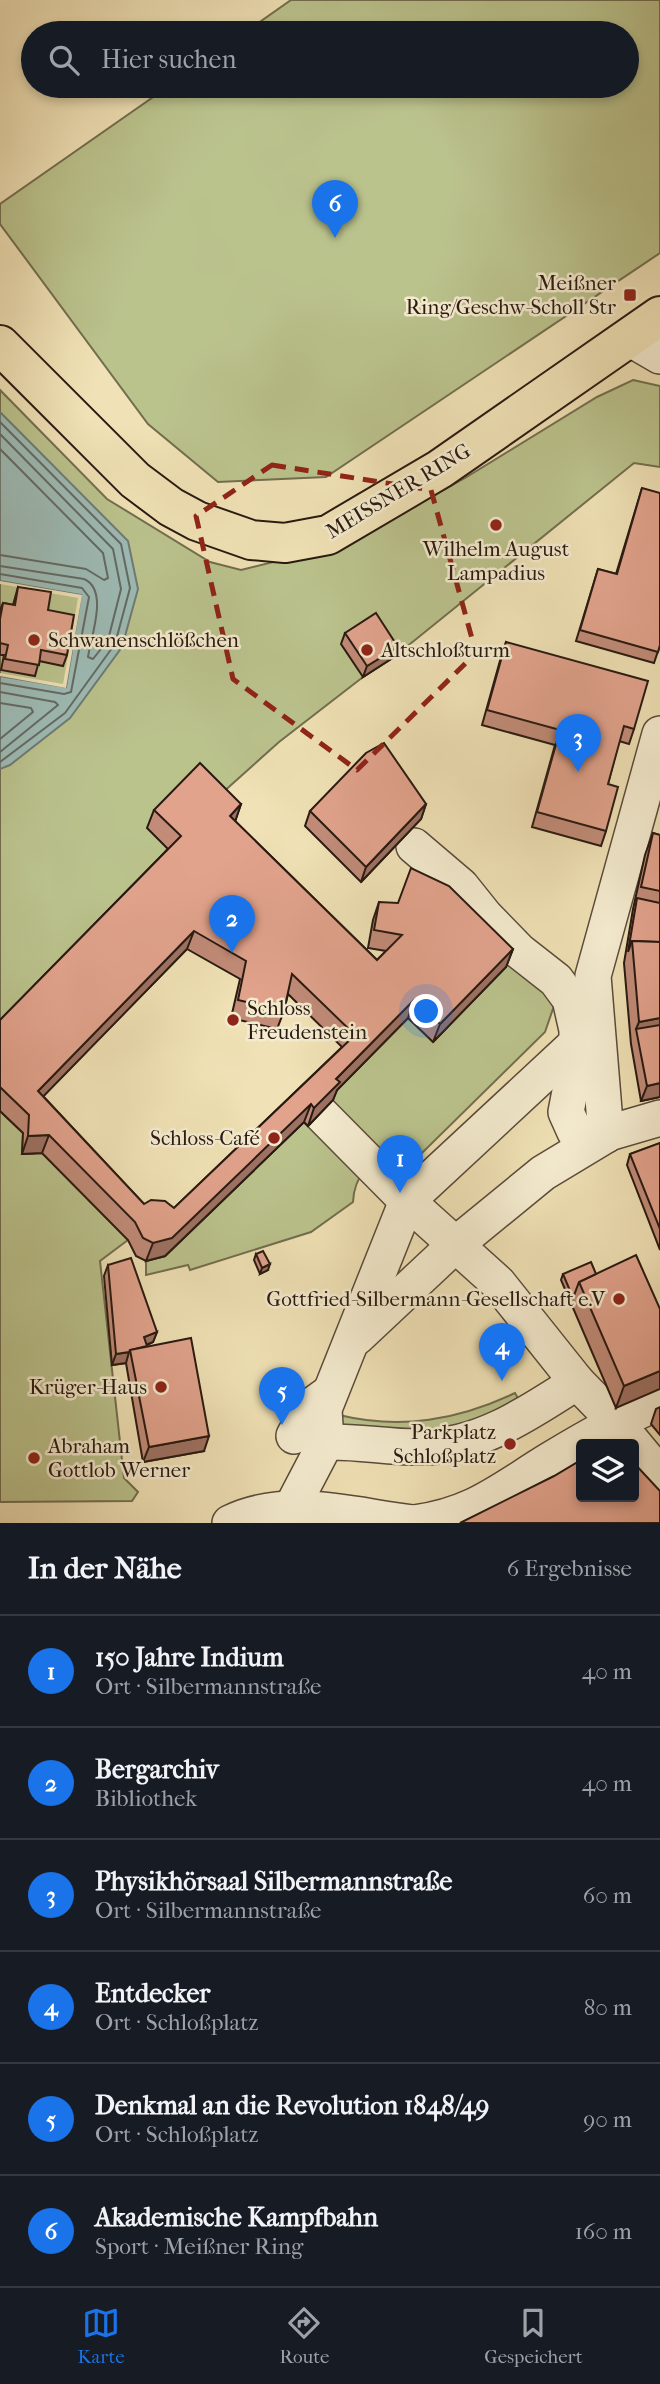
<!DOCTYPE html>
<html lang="de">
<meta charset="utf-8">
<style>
:root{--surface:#171b24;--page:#242831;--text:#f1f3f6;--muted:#9ea1a6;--line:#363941;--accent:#1a73e8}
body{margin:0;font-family:"IM FELL French Canon",serif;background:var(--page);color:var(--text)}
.controls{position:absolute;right:21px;bottom:21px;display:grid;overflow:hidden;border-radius:7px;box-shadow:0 4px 10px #0003}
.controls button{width:63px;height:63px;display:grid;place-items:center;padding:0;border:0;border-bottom:2px solid var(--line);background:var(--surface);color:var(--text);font:35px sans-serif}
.you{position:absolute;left:427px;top:1012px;width:24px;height:24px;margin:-18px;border:5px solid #fff;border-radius:50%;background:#1a73e8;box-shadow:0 0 0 10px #1a73e833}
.badge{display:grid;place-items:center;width:46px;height:46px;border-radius:50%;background:var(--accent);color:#fff;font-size:23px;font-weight:700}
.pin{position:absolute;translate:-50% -58px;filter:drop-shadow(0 2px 4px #0008)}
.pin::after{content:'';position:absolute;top:37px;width:24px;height:21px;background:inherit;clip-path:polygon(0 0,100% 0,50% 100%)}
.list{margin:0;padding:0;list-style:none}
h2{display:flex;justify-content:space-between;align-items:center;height:91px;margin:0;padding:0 28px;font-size:30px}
h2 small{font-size:23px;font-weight:400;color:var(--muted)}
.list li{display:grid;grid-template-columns:46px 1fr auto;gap:21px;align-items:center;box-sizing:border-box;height:112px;padding:0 28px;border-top:2px solid var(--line)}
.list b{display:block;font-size:26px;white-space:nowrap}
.list p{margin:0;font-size:23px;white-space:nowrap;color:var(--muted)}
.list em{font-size:23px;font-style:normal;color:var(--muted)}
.icon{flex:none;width:38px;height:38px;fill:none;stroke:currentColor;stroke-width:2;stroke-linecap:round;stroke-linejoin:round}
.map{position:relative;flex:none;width:660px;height:1523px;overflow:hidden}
.search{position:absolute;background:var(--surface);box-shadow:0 4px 10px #0003;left:21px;right:21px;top:21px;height:77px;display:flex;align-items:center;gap:18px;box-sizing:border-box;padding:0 24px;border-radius:38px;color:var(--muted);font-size:26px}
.sheet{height:763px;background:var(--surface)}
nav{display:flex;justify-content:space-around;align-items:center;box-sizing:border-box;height:98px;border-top:2px solid var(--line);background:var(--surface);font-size:19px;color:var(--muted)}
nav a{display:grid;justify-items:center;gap:4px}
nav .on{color:var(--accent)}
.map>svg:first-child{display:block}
.green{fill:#bbc38d;stroke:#726e4f;stroke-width:2}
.water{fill:#9dbcb7;stroke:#6e7b75;stroke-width:2}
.pier{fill:#f0e2b6}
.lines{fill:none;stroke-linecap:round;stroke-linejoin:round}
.shore{stroke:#626a64;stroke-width:2}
.minor-casing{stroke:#5a4b3a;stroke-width:38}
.major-casing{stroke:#281911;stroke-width:42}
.minor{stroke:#f5ecd0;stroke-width:35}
.major{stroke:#f0e2b6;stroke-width:38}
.wall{fill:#c28c79;stroke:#281911;stroke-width:2;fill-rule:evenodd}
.shaded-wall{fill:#9e7263;stroke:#281911;stroke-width:2}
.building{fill:#e2a38d;stroke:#281911;stroke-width:2;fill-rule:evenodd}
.marked{fill:none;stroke:#8f2418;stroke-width:5;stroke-dasharray:14 9;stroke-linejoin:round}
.poi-dot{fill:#8f2418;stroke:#f5ecd0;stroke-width:2.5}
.labels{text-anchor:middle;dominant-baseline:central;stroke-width:5;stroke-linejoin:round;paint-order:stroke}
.poi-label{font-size:21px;fill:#281911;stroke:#f5ecd0;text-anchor:end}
.street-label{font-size:21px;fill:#281911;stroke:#f5ecd0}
</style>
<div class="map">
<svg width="660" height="1523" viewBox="0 0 660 1523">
<rect width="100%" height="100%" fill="#f0e2b6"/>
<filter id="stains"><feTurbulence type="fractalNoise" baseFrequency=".00286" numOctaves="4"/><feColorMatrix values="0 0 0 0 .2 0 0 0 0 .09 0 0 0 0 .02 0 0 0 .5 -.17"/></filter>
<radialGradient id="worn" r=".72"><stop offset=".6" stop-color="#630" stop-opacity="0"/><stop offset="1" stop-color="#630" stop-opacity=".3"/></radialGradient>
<g class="green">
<path d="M291 0H660V253L326 477 218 482 148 424 0 224V204L169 86H627V33H244Z"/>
<path d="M633 380 660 386V467L634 463 394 657 363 677 279 742 182 829 132 897 0 1031V390L107 499 210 562 241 570 346 544 465 478 597 397Z"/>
<path d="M509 960 556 1000 545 1032 420 1155 393 1148C370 1160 354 1176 353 1202L311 1232 190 1270 188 1265 146 1275V1261L165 1256 304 1122 308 1126 333 1100 330 1097 408 1018 433 1041 506 967Z"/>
<path d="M0 1111 23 1133 22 1154 42 1153 128 1240 100 1261 124 1478 138 1492 132 1501 0 1502Z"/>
<path d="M515 1393 520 1402 488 1418 421 1433 336 1425 339 1415C401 1430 458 1420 515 1393Z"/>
</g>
<path class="water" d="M0 412 128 541 138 589 122 647 70 718 10 765 0 769V676L66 687 81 595 0 581Z"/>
<path class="pier" d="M0 581 82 595 66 688 0 676V673L63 684 78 598 0 584Z"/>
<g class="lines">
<g class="shore">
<path d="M0 422 121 544 130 588 115 644 65 713 0 762"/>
<path d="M0 434 113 549 121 589 108 640 93 659 88 657C91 636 109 590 84 579L0 566"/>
<path d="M0 449 103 553 108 578 104 580 86 569 0 555"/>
<path d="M0 574 82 588 89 597 71 692 64 694 0 683"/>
<path d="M0 692 55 702 58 705 0 752"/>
<path d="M0 703 31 708 33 712 0 739"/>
</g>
<defs>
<g id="minor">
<path d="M629 338 660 356"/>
<path d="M414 846 461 886 485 916 519 951 556 980 570 999 577 1030V1055L566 1112 575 1132 595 1137 660 1118"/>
<path d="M320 1113 407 1201 498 1283 577 1382 615 1421 660 1475"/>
<path d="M606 1135 593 976 660 734"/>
<path d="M357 1337 455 1245 543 1173 606 1135"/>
<path d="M294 1436 310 1407 328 1394"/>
<path d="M326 1442C359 1441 391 1448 424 1447 482 1446 530 1412 577 1382"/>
<path d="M292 1507 326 1442 324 1409 407 1201 577 1043"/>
<path d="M230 1523C287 1495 353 1516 413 1523"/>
<path d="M414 1523C474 1515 501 1490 550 1460 586 1438 621 1418 660 1402"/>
</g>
<path id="major" d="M0 345 135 480 171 507 197 521 251 540 285 543 328 535 440 469 660 316"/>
</defs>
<use href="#minor" class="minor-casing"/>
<use href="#major" class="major-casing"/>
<use href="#minor" class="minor"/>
<use href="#major" class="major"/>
</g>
<g class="wall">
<path d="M642 488 660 645 654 663 576 641 598 569 616 574Z"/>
<path d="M18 587 48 610 67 655 63 666 39 661 35 676 1 670 4 655H0V610L3 603 13 605Z"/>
<path d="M345 633 398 647 394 657 363 677 341 644Z"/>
<path d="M186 636 183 642 180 646 175 643 177 637Z"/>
<path d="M506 642 634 729 629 744 619 741 608 784 606 831 601 846 532 827 555 745 482 725 501 657Z"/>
<path d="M241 804 235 821 377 960 386 951 368 948 373 920 379 902 513 949 506 967 433 1042 408 1018 337 1090 333 1100 308 1126 304 1122 165 1256 146 1261 136 1256 128 1240 42 1153 22 1154 23 1133 0 1111V1020L168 849 147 828 154 810ZM187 949 240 979 231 1018 277 1029 284 1011 288 994 342 1047 174 1208 144 1204 43 1096Z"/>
<path d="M426 804 421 819 361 882 305 826 310 811Z"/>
<path d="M653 833 660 835V1097L641 1101 631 1044 624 963 633 909 645 855Z"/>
<path d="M660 1143V1250L627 1165 630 1154Z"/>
<path d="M256 1254 268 1270 260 1274 254 1260Z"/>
<path d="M108 1265 157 1332 153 1342 147 1345 204 1451 143 1462 126 1363 112 1365 104 1276Z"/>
<path d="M563 1274H596L660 1309 616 1408 561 1280Z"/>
<path d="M660 1407V1435L651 1424 656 1409Z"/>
</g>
<g class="shaded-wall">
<path d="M398 647 394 657 363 677 367 666Z"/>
<path d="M241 804 235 822 230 816Z"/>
<path d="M426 804 421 819 361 882 366 867Z"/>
<path d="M194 931 187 949 31 1109 38 1091Z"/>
<path d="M513 949 506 967 433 1042 440 1024Z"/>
<path d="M414 1000 408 1018 337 1090 333 1100 308 1126 314 1108 336 1079Z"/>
<path d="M660 1018V1039L636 1029 639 1022Z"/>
<path d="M660 1083V1097L641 1101 647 1086Z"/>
<path d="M311 1104 304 1122 165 1256 146 1261 153 1243Z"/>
<path d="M49 1135 42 1153 22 1154 28 1136Z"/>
<path d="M270 1264 268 1270 260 1274 262 1268Z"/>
<path d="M157 1332 153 1342 141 1347 144 1337Z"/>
<path d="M129 1352 126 1363 112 1365 116 1354Z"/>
<path d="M660 1371V1389L616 1408 624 1386Z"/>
<path d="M209 1436 204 1451 143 1462 149 1447Z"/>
</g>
<g class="building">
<path d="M642 488 660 493V645L658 652 580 630 598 569 617 574Z"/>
<path d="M18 587 51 592 48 610 74 615 67 655 41 650 39 665 5 659 8 645 0 643V619L3 603 15 605Z"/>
<path d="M376 613 398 647 367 666 345 633Z"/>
<path d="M180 632 186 636 182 641 177 637Z"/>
<path d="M506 642 648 681 634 729 624 726 608 784 618 787 606 831 537 812 560 730 487 710Z"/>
<path d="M384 743 426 804 366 867 310 811 366 753Z"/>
<path d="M200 763 241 804 230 816 377 960 402 935 374 930 379 902 398 903 411 868 449 886 513 949 440 1024 414 1000 336 1079 340 1082 314 1108 311 1104 172 1238 153 1243 143 1238 135 1222 49 1135 28 1136 29 1115 0 1087V1020L181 836 154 810ZM194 931 246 961 238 1000 284 1011 292 974 355 1035 174 1208 165 1201 151 1200 144 1204 38 1091Z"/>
<path d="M653 833 660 835V891L641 887Z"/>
<path d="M637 898 660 903V942L632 941 628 952Z"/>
<path d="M632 941 660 942V1018L639 1022Z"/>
<path d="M660 1025V1083L647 1086 636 1029Z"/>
<path d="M660 1143V1229L630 1154Z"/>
<path d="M263 1251 270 1264 262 1268 256 1254Z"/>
<path d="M636 1255 660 1309V1371L624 1386 579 1282Z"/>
<path d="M131 1258 157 1332 144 1337 147 1346 130 1350 129 1352 116 1354 108 1265Z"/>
<path d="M591 1262 596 1274 579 1282 573 1298 563 1274Z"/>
<path d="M191 1338 209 1436 149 1447 130 1350Z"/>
<path d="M581 1460V1497H634V1463L660 1491V1523H460L554 1476Z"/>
</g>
<path class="marked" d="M272 465 431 490 476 653 357 770 233 679 196 516Z"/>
<g class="poi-dot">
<rect x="623" y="288" width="14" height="14" rx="3.5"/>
<circle cx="496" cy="525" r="7"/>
<circle cx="34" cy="640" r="7"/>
<circle cx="367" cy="650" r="7"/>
<circle cx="233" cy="1020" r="7"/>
<circle cx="274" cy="1138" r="7"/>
<circle cx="619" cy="1299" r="7"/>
<circle cx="161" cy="1387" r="7"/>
<circle cx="510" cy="1444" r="7"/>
<circle cx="34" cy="1458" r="7"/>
</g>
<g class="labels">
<g class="poi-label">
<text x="616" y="283">Meißner<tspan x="616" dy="24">Ring/Geschw-Scholl Str</tspan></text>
<text x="496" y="549" text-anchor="middle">Wilhelm August<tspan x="496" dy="24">Lampadius</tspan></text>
<text x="48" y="640" text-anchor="start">Schwanenschlößchen</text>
<text x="381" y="650" text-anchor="start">Altschloßturm</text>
<text x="247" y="1008" text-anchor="start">Schloss<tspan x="247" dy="24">Freudenstein</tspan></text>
<text x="260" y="1138">Schloss-Café</text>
<text x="605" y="1299">Gottfried-Silbermann-Gesellschaft e.V</text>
<text x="147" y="1387">Krüger-Haus</text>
<text x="496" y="1432">Parkplatz<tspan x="496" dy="24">Schloßplatz</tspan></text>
<text x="48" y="1446" text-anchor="start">Abraham<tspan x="48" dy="24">Gottlob Werner</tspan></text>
</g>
<g class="street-label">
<text transform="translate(398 491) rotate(-31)">MEISSNER RING</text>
</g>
</g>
<rect width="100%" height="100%" filter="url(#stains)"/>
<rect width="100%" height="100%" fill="url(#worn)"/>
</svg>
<div class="controls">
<button><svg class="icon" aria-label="layers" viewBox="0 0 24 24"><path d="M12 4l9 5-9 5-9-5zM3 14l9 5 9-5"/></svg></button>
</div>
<div class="you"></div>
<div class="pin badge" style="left:400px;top:1193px">1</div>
<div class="pin badge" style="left:232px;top:953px">2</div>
<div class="pin badge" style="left:578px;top:772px">3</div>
<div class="pin badge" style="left:502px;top:1381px">4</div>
<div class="pin badge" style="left:282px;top:1425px">5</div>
<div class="pin badge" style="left:335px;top:238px">6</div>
<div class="search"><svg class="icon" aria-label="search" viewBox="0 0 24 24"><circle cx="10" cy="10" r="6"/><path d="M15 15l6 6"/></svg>Hier suchen</div>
</div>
<section class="sheet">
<h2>In der Nähe<small>6 Ergebnisse</small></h2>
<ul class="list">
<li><span class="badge">1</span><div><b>150 Jahre Indium</b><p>Ort · Silbermannstraße</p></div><em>40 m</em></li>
<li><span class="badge">2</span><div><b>Bergarchiv</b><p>Bibliothek</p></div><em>40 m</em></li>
<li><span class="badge">3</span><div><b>Physikhörsaal Silbermannstraße</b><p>Ort · Silbermannstraße</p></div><em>60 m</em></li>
<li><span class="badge">4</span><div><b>Entdecker</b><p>Ort · Schloßplatz</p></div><em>80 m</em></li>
<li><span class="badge">5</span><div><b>Denkmal an die Revolution 1848/49</b><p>Ort · Schloßplatz</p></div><em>90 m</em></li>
<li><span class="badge">6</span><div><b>Akademische Kampfbahn</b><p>Sport · Meißner Ring</p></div><em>160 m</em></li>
</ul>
</section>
<nav>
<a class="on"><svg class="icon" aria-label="map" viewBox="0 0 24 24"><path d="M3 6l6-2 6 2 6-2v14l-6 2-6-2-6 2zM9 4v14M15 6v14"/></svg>Karte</a>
<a><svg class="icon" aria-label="directions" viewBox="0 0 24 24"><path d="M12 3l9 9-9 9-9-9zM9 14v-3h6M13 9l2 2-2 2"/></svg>Route</a>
<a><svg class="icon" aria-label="saved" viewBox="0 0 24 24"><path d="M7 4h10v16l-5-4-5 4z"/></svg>Gespeichert</a>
</nav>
